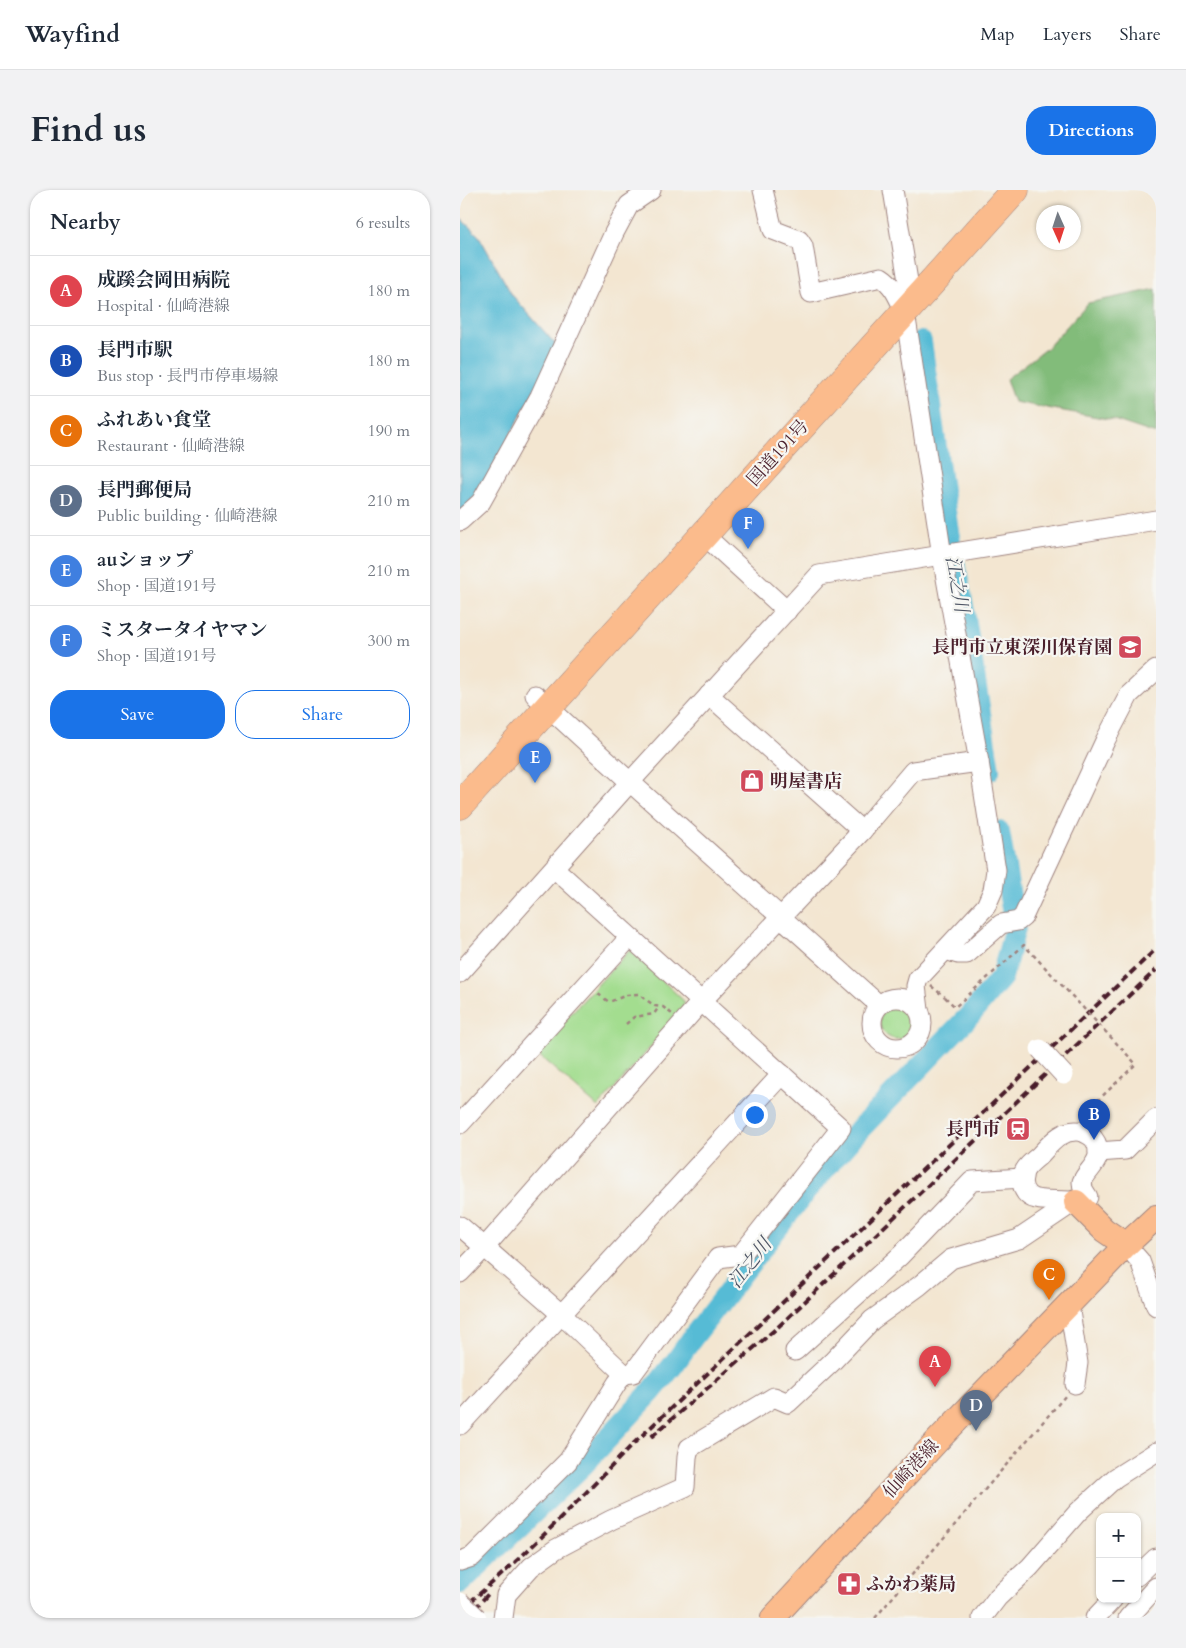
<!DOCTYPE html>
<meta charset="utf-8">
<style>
:root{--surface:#fff;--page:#f2f2f3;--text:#1f2937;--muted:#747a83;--line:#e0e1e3;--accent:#1a73e8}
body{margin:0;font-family:Cardo,"Noto Serif JP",serif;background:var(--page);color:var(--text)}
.controls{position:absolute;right:15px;bottom:15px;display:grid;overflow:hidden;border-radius:10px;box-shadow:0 1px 4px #0004}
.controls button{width:45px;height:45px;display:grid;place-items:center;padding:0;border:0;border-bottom:1px solid var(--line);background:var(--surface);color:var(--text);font:25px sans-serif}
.compass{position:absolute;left:576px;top:15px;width:45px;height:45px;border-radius:50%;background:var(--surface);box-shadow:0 1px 4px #0004;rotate:177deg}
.you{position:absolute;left:294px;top:924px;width:18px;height:18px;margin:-12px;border:4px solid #fff;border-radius:50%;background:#1a73e8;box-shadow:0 0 0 8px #1a73e833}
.badge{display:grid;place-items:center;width:32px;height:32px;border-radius:50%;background:var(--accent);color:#fff;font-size:16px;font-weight:700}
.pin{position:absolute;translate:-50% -41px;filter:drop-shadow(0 1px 2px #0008)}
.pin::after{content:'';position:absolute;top:26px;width:18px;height:15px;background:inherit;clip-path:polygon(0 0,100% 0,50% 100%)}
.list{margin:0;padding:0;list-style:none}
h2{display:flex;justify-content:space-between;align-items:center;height:65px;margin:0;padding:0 20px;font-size:21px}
h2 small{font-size:16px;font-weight:400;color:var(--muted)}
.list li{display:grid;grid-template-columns:32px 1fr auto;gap:15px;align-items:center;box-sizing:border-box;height:70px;padding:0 20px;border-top:1px solid var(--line)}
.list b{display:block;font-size:19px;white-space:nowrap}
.list p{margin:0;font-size:16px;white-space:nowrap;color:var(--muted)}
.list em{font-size:16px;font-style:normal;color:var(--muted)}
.actions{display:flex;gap:10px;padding:15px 20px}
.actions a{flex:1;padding:11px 0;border:1px solid var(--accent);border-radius:20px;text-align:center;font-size:18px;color:var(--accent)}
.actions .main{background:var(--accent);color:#fff}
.map{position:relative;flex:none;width:696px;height:1428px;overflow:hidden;border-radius:20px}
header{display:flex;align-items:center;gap:30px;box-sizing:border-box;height:70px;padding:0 25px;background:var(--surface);border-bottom:1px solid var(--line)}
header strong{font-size:24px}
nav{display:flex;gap:28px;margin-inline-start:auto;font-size:18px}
.intro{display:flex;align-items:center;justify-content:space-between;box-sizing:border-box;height:120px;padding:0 30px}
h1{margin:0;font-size:35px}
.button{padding:12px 22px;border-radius:20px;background:var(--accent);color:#fff;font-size:18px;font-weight:700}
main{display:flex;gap:30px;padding:0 30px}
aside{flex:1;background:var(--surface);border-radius:20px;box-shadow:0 1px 4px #0004}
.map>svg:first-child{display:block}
.green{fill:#a3dd8f;stroke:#767e5d}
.forest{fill:#82bc7a;stroke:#666e52}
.water{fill:#57bbd5;stroke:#506d80}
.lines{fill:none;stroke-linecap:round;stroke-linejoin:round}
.river{stroke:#57bbd5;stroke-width:22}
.minor-casing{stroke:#9e827e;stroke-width:21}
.major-casing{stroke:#9e827e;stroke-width:26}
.highway-casing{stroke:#9e827e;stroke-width:29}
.path{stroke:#9e827e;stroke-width:2.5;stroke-dasharray:4 4;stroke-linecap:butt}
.minor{stroke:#fff;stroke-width:19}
.major{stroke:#fbbb8c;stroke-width:24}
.highway{stroke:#fbbb8c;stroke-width:28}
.rail{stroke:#4a1f2b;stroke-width:4;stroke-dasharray:8 4;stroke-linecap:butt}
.minor-bridge-casing{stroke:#9e827e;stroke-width:21;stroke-linecap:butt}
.path-bridge{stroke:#9e827e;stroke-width:2.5;stroke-dasharray:4 4;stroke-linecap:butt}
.minor-bridge{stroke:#fff;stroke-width:19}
.labels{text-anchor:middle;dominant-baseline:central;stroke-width:4.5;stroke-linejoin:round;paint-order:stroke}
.street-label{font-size:18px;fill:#4a1f2b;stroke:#f6f6f2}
.poi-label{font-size:18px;font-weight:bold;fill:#4a1f2b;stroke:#f6f6f2;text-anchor:end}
.water-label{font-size:19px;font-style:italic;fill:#4f5666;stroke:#f6f6f2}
</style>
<header>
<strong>Wayfind</strong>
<nav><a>Map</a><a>Layers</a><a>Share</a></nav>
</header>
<div class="intro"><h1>Find us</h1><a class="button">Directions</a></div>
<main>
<aside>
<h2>Nearby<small>6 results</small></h2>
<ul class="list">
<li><span class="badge" style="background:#e0444e">A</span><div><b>成蹊会岡田病院</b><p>Hospital · 仙崎港線</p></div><em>180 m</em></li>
<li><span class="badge" style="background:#1a4fb4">B</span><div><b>長門市駅</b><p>Bus stop · 長門市停車場線</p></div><em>180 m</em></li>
<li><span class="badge" style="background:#e8710a">C</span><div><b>ふれあい食堂</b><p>Restaurant · 仙崎港線</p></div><em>190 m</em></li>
<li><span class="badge" style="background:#5c6f8a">D</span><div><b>長門郵便局</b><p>Public building · 仙崎港線</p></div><em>210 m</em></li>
<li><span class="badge" style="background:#3f7fe0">E</span><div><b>auショップ</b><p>Shop · 国道191号</p></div><em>210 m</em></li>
<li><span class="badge" style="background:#3f7fe0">F</span><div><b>ミスタータイヤマン</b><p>Shop · 国道191号</p></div><em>300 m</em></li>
</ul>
<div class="actions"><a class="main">Save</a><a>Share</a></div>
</aside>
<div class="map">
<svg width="696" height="1428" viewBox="0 0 696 1428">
<rect width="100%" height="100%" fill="#f6f6f2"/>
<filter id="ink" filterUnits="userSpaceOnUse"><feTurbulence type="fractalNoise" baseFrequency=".02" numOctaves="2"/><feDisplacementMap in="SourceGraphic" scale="10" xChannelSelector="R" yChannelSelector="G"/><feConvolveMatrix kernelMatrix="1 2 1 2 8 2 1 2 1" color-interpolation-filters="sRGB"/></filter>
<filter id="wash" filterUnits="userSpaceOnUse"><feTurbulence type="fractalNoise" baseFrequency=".0096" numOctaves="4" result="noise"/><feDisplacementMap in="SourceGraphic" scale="20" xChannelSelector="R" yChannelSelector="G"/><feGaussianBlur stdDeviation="1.12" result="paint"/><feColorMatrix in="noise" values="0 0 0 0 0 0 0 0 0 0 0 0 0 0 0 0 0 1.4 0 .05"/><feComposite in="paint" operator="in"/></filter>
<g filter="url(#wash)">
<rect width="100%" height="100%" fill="#f3e6d1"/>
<g class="green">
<path d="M170 760 224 811V819L138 917 75 862Z"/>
<circle cx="437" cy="832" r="17"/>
</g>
<path class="forest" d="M696 99V244L654 230 554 212 546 189 588 157 628 113Z"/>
<path class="water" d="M0 28 19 46 52 105 98 157 20 301 0 323Z"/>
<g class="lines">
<g class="river">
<path d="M461 152 488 342 504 422 529 580"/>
<path d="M539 642 553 724"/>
<path d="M0 1393 123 1275 191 1202 214 1174 233 1147 349 997 394 945 511 824 542 787 555 738"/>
</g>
</g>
</g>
<g filter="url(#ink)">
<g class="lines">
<defs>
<g id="minor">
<path d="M303 0 313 40 339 50 343 56 351 103 421 87C434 95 439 109 445 122L482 366 519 572 536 680 533 700 526 716 458 789 456 796 459 820"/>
<path d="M433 0 448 91"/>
<path d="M0 331 21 312 80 206 154 43 169 15 191 0"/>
<path d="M244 345 327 421"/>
<path d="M75 505 170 592 419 815"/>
<path d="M249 505 402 641"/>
<path d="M486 760 498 764H507L541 734 558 731 563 727 645 551 669 505 696 480"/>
<path d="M0 783 170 592 359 385 696 330"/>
<circle cx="437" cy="833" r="25"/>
<path d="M0 934 169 748"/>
<path d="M638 962 665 960 696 929"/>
<path d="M616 1012C603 1008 577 1014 568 1005 561 999 561 987 565 980 568 975 574 970 579 966 591 953 603 937 623 942 627 944 630 945 633 948 637 953 639 960 638 966 635 977 626 982 622 992L623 999 628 1007"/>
<path d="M0 1036 101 1124 164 1184"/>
<path d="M666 1055 680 1071 696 1116"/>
<path d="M0 1083 24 1058 241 812 402 641 453 581 519 572"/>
<path d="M609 1115 618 1173 615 1194"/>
<path d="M335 1161 440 1066 512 991 563 988"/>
<path d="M0 1235 322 884"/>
<path d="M0 1371 12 1367 108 1271 157 1193 164 1184 173 1183 258 1068 281 1065 381 938 94 678"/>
<path d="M677 1386 696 1368"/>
<path d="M43 1428 46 1405 71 1377 96 1359 151 1330 225 1297 227 1267 229 1258 314 1207 328 1213 372 1172 412 1130 459 1096 491 1069 559 1049 605 1018 616 1012"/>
<path d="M522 1428 538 1407 570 1377 618 1322 655 1288 696 1262"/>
<path d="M635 1428 653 1409"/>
<path d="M668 1428 696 1397"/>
</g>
<g id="major">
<path d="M616 1012 644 1040 666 1055"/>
<path d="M313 1428 479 1249 666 1055 696 1027"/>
</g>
<path id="highway" d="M0 615 555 0"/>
</defs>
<use href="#minor" class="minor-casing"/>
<use href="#major" class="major-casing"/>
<use href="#highway" class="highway-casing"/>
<g class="path">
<path d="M471 796 485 807"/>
<path d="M138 804 149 812 167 805 178 804 195 816 203 817 212 824"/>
<path d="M166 834 174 827 194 824 199 817"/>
<path d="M623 924 633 915"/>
<path d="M415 1428 606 1205"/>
</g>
<use href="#minor" class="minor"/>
<use href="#major" class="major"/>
<use href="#highway" class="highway"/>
<g class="rail">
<path d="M191 1247 318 1137 696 780"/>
<path d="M0 1420C62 1370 117 1312 172 1255L696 759"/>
<path d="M6 1428 30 1402"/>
</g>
<defs>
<g id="minor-bridge">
<path d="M580 859 604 885"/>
<path d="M0 1412 17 1428"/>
</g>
</defs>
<use href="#minor-bridge" class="minor-bridge-casing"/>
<path class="path-bridge" d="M485 807 495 817 564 755 676 874 633 915"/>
<use href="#minor-bridge" class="minor-bridge"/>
</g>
</g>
<defs>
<symbol id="school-square" viewBox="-11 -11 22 22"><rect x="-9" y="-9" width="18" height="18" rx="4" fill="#d1495b" stroke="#f6f6f2"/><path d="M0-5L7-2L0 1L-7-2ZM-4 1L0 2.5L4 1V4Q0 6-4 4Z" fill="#fff"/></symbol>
<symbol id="shop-square" viewBox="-11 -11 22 22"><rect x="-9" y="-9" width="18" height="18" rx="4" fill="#d1495b" stroke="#f6f6f2"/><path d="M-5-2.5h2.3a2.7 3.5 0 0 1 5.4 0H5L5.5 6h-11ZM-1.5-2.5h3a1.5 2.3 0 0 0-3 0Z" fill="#fff"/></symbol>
<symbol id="station-square" viewBox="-11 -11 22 22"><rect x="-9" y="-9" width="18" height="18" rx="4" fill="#d1495b" stroke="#f6f6f2"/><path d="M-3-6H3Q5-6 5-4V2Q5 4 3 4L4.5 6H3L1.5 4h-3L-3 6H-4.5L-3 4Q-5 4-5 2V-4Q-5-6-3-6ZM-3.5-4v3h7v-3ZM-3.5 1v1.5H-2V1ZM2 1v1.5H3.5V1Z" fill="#fff"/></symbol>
<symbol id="pharmacy-square" viewBox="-11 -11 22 22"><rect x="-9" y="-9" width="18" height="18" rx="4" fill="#d1495b" stroke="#f6f6f2"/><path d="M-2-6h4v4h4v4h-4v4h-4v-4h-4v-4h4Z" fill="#fff"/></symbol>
</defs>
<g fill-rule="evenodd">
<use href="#school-square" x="656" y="443" width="28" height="28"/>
<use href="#shop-square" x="278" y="577" width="28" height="28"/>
<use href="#station-square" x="544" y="925" width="28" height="28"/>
<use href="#pharmacy-square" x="375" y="1380" width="28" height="28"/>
</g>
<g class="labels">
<g class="street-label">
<text transform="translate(318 263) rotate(-48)">国道191号</text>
<text transform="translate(451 1279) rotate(-47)">仙崎港線</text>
</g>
<g class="poi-label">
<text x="652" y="457">長門市立東深川保育園</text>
<text x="310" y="591" text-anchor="start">明屋書店</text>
<text x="540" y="939">長門市</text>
<text x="406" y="1394" text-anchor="start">ふかわ薬局</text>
</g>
<g class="water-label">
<text transform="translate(497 394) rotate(80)">江之川</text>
<text transform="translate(290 1073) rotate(-52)">江之川</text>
</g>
</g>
</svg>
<div class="controls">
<button>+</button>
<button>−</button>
</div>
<svg class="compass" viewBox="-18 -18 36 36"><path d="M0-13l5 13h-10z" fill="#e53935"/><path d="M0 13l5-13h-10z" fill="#747a83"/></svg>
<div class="you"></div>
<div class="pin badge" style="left:475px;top:1197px;background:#e0444e">A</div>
<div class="pin badge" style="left:634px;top:950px;background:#1a4fb4">B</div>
<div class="pin badge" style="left:589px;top:1110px;background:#e8710a">C</div>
<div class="pin badge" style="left:516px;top:1241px;background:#5c6f8a">D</div>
<div class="pin badge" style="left:75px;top:593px;background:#3f7fe0">E</div>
<div class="pin badge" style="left:288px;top:359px;background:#3f7fe0">F</div>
</div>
</main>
